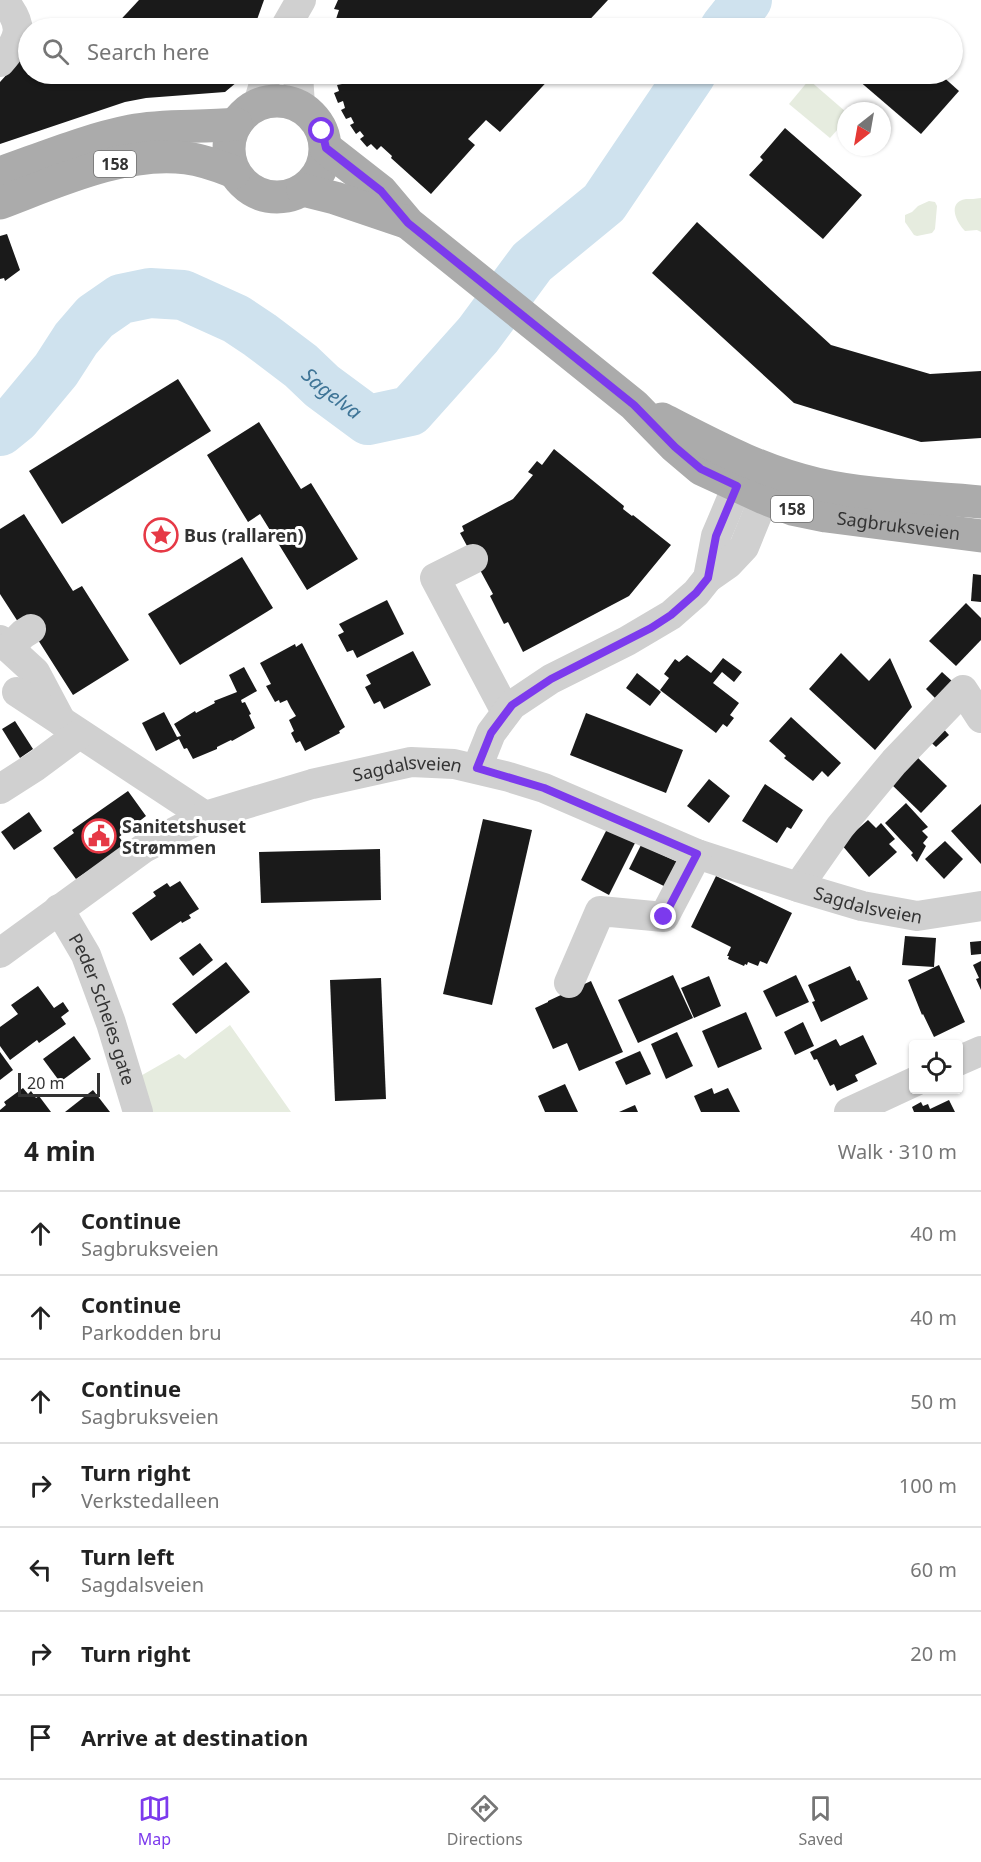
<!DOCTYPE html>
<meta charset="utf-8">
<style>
:root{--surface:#fff;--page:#f6f6f6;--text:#222;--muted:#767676;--line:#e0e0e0;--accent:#7c3aed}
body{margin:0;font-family:"Noto Sans",sans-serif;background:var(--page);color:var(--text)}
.controls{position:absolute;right:18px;bottom:18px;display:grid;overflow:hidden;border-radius:6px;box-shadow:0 2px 4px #0004}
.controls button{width:54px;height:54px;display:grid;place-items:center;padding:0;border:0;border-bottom:2px solid var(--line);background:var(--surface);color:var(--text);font:30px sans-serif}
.compass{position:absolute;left:837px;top:102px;width:54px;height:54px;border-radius:50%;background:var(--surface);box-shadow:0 2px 4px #0004;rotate:211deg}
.scale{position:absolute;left:18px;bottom:15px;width:82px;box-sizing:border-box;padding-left:6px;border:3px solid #333;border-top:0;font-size:16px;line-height:21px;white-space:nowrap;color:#333;-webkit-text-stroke:4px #fff;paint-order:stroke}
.stop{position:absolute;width:18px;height:18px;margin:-14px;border:4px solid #7c3aed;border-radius:50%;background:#fff}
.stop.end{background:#7c3aed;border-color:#fff;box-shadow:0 2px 6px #0008}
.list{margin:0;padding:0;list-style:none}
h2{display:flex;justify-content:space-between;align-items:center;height:78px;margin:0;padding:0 24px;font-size:26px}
h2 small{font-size:20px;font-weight:400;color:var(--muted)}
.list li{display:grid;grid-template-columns:39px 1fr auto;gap:18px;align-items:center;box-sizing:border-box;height:84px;padding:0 24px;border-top:2px solid var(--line)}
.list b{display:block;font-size:22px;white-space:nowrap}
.list p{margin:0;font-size:20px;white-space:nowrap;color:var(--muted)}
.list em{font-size:20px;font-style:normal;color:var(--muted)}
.icon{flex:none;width:33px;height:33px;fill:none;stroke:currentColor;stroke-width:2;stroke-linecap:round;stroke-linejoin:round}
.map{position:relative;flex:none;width:981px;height:1112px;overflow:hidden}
.search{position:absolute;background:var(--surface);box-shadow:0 2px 4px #0004;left:18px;right:18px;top:18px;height:66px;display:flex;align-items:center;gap:15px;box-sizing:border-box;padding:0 21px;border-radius:33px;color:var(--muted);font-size:22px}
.sheet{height:666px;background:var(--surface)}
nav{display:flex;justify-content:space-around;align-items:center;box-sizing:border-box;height:84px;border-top:2px solid var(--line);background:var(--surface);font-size:16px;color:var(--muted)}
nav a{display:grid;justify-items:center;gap:3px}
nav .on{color:var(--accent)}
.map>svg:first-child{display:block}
.green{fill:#e6ecdf}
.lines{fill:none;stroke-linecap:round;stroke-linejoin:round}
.river{stroke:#cfe2ee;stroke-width:50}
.building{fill:#1a1a1a}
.minor{stroke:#d0d0d0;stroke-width:30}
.major{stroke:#ababab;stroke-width:33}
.route{stroke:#7c3aed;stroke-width:8}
.labels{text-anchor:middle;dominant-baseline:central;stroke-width:6;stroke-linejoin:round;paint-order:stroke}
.shield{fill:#fff;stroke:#707070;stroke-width:1.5}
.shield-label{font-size:16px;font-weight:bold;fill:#333}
.street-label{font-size:18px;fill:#333;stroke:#fff}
.poi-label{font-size:18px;font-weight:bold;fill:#333;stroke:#fff;text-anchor:start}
.water-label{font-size:20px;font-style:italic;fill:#3f7597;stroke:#fff}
</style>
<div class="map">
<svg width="981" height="1112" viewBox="0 0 981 1112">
<rect width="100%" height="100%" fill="#fff"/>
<g class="green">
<path d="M809 80 846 112V120L830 138 789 104Z"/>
<path d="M981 198V232L977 230 965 231C957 223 946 202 966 199 971 199 975 199 981 198Z"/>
<path d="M929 201 935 202 937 206 935 229 932 233 917 236 914 235 905 222V215L912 212 918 206Z"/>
<path d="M230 1025 291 1112H148L137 1078 179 1054 185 1059Z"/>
</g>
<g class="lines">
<g class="river">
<path d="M725 28 747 0"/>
<path id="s1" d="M0 431 16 418 56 370 76 339 95 317 121 299 150 293 183 295 236 319 260 335 301 366 322 386 368 420 410 411 478 335 532 262 604 203 691 74"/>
</g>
</g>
<g class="building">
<path d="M139 0H264L254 28H113Z"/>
<path d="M338 0H608L582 28H330L331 19H336L339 10 334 9Z"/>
<path d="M881 22 888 28H875Z"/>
<path d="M28 51V74H243L237 82 225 92 146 98 125 102 0 144V82Z"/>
<path d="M340 74H554L500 132 486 120 468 139 475 145 431 194 391 158 392 156 381 146 377 150 371 144 367 147 360 139 364 136 360 131 356 134 350 125 354 123 351 117 346 119 341 110 345 108 343 101 338 103 334 93 339 91 337 85 342 84Z"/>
<path d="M851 74H940L959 91 921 134Z"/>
<path d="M785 128 862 195 823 239 749 175 763 160 760 157Z"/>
<path d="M697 222 831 345 930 374 981 371V438L921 442 794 403 652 273Z"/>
<path d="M7 234 20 270 5 281 4 278 0 279V236Z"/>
<path d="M178 379 211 431 62 524 29 471Z"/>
<path d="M259 422 301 489 311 483 358 559 307 590 260 514 248 522 207 455Z"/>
<path d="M554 449 624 506 623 509 632 516 633 515 671 545 629 596 523 652 508 622 504 624 490 596 493 594 460 533 464 531 462 526 513 499 533 475 528 472 537 461 542 465Z"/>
<path d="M24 514 73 591 82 586 129 660 73 695 26 621 20 625 0 594V529Z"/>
<path d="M242 557 273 608 180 665 148 614Z"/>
<path d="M973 574 981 575V602L971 601Z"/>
<path d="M387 600 404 634 357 658 353 650 347 652 338 635 344 632 339 624Z"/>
<path d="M966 603 981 618V640L956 666 929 641Z"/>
<path d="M302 643 345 727 339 731 340 733 305 751 300 741 296 743 291 733 294 731 289 720 296 716 291 708 287 700 280 703 279 700 275 702 266 686 271 684 260 663 295 644 296 647Z"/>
<path d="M413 651 431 685 384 709 380 701 374 704 365 687 371 684 366 675Z"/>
<path d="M841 653 869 681 890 658 912 707 875 750 809 689Z"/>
<path d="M687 655 711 673 723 658 742 672 734 682 722 672 713 683 739 703 730 715 734 718 727 727 723 724 716 733 660 690 669 678 664 674 675 659 679 662Z"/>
<path d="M244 667 257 691 241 700 242 703 245 702 251 714 249 715 255 728 232 741 231 740 217 747V749L193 759 187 748 184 749 179 739 156 751 142 723 164 712 177 737 181 736 174 724 195 711 196 713 215 703 214 701 237 692 229 675Z"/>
<path d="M942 672 953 682 936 699 926 689Z"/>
<path d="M637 673 661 692 650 706 626 688Z"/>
<path d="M586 713 683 750 666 793 570 755Z"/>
<path d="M791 717 841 763 828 777 822 771 813 781 784 758 786 756 769 741Z"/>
<path d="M15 721 33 749 20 758 2 729Z"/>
<path d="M939 724 949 735 936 747 925 737Z"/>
<path d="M915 755 947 786 921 813 889 782Z"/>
<path d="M709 779 730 796 709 823 687 806Z"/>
<path d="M765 784 803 810 791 829 787 827 777 843 742 821Z"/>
<path d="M128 791 146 816 119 837 126 846 76 879 53 848 74 833 72 830Z"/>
<path d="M906 803 928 827 922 831 928 837 923 843 926 846 917 862 911 855 913 853 885 823Z"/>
<path d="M981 804V864L951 831Z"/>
<path d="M29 812 42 831 14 850 1 832Z"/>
<path d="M483 819 532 830 492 1005 443 994Z"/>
<path d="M868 820 876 828 881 823 895 839 889 844 897 852 869 877 841 844Z"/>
<path d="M607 829 635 843 609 895 581 880Z"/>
<path d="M945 841 963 859 944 879 925 859Z"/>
<path d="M641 845 680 863 668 888 629 869Z"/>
<path d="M380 849 381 900 261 903 259 852Z"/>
<path d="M716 876 792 913 767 964 760 961 758 966 748 962 747 965 745 964 744 966 728 959 729 956H727L731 947 691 927Z"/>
<path d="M180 881 199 909 189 915 191 918 182 923 181 921 151 941 132 913 156 896 153 892 167 883 170 887Z"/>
<path d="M905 936 936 938 934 967 902 965Z"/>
<path d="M981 941V954L971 955 970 942Z"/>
<path d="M200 943 213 960 193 976 179 958Z"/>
<path d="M981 961V990L976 979 979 978 973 965Z"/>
<path d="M226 962 250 992 196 1034 172 1004Z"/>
<path d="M939 965 965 1022 934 1037 923 1014 922 1015 908 980Z"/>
<path d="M850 966 857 981 859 980 868 999 821 1022 812 1002 815 1001 808 985Z"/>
<path d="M673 975 693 1018 638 1043 618 1000Z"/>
<path d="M796 975 809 1002 776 1017 763 991Z"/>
<path d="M709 976 721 1006 694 1018 681 988Z"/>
<path d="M381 978 386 1099 335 1101 330 980Z"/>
<path d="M591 981 623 1052 579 1071 567 1043 553 1049 535 1008 548 1002V1001Z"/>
<path d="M38 986 54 1008 63 1002 69 1011 61 1017 66 1024 39 1043 37 1040 10 1060 0 1046V1027L18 1014 11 1005Z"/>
<path d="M746 1012 762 1049 718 1068 702 1031Z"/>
<path d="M803 1022 814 1046 795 1055 784 1032Z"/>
<path d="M677 1032 693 1066 666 1079 651 1044Z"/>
<path d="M863 1035 877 1064 855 1075 858 1081 837 1091 834 1084 830 1086 817 1059 814 1060 810 1052 836 1039 840 1046Z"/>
<path d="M74 1036 91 1059 60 1082 43 1059Z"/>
<path d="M640 1051 651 1074 626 1085 615 1062Z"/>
<path d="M0 1052 13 1070 0 1080Z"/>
<path d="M565 1084 578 1112H545L538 1096Z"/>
<path d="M23 1088 28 1094 31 1091 36 1098 39 1096 51 1112H0V1110L6 1105 4 1102Z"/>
<path d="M712 1088 714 1094 728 1088 740 1112H701L694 1096Z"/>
<path d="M93 1090 110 1112H65Z"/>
<path d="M949 1100 955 1112H914L912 1107 921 1102 923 1106 928 1104 930 1109Z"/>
<path d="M635 1105 638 1112H619Z"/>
</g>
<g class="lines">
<g class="minor">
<path d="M285 28 301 0"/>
<path d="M0 62C21 38 25 26 3 0"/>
<path d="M298 74 300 106"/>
<path d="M258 104 267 74"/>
<path d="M473 559 435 578 506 712"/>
<path d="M708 578 716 536 722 522 737 486 754 471"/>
<path d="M0 640 35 672 61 721"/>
<path d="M9 648 23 634 31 629"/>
<path d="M17 692 205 816"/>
<path d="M477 768 491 733 512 705 551 679 627 641 671 615 696 593 708 578 728 564 744 547 764 498 761 475"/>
<path d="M0 789 36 766 79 734"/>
<path d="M798 887 840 827 894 762 963 690 981 718"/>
<path id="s2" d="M59 909 86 955 111 1023 138 1112"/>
<path id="s3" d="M0 953 144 848 205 816 312 784 411 762 454 764 509 777 544 788 697 854 798 887 862 906 917 916 981 906"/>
<path d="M569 983 600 911 664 917 697 854"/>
<path d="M958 1061 981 1051"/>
<path d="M849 1112 914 1082"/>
</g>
<g class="major">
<circle cx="277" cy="149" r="48"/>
<path id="s4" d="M326 148 381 191 408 223 634 405 675 447 701 469 764 498 792 509 826 516 981 536"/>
<path d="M0 173C43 158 86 140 131 131 165 124 201 128 236 124"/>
<path d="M303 190 335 198 406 222"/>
<path d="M0 203C56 182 125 150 186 158 203 160 219 166 234 172"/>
<path d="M662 419C711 444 762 472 817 484 870 496 927 497 981 502"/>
</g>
</g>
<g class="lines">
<path class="route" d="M322 131 326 148 381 191 408 223 634 405 675 447 701 469 737 486 716 536 708 578 696 593 671 615 651 628 551 679 512 705 491 733 477 768 544 788 697 854 664 917"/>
</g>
<defs>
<symbol id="sight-ring" viewBox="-11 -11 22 22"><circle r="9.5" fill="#fff" stroke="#e63946" stroke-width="1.5"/><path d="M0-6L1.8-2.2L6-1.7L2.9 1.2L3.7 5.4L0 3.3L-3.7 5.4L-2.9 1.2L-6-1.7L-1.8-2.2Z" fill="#e63946"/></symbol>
<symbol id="civic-ring" viewBox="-11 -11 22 22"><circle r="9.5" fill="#fff" stroke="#e63946" stroke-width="1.5"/><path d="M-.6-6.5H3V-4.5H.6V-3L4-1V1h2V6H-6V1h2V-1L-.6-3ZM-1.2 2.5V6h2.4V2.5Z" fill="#e63946"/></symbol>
</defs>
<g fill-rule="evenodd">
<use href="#sight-ring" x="142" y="516" width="38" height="38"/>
<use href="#civic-ring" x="80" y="817" width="38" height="38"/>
</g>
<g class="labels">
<g class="shield">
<rect x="94" y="151" width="42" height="26" rx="4.5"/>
<rect x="771" y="496" width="42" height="26" rx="4.5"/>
</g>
<g class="shield-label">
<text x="115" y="164">158</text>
<text x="792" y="509">158</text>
</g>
<g class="street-label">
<text stroke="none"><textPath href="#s4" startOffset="702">Sagbruksveien</textPath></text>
<text stroke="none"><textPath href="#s3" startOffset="456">Sagdalsveien</textPath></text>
<text stroke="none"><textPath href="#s3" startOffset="942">Sagdalsveien</textPath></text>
<text stroke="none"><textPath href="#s2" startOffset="110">Peder Scheies gate</textPath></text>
</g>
<g class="poi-label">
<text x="184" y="535">Bus (rallaren)</text>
<text x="122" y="826">Sanitetshuset<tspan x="122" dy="21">Strømmen</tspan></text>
</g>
<g class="water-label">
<text stroke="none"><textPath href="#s1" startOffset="423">Sagelva</textPath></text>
</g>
</g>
</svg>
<div class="controls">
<button><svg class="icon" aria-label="locate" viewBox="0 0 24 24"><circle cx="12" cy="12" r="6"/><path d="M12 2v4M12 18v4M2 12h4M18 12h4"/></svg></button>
</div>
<svg class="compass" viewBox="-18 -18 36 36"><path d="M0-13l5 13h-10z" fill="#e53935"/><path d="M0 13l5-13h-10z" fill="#767676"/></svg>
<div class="scale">20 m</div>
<div class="stop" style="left:322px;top:131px"></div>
<div class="stop end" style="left:664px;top:917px"></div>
<div class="search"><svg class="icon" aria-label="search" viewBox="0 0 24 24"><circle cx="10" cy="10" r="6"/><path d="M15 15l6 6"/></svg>Search here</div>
</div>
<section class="sheet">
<h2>4 min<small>Walk · 310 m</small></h2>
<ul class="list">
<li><svg class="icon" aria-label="ahead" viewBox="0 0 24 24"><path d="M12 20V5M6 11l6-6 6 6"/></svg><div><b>Continue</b><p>Sagbruksveien</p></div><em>40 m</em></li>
<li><svg class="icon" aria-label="ahead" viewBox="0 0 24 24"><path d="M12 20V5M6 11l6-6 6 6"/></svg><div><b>Continue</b><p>Parkodden bru</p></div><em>40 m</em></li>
<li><svg class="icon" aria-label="ahead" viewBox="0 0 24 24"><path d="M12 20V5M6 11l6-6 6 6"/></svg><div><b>Continue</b><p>Sagbruksveien</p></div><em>50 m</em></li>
<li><svg class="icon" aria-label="right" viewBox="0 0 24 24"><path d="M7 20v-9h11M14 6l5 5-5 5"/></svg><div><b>Turn right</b><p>Verkstedalleen</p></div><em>100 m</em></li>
<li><svg class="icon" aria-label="left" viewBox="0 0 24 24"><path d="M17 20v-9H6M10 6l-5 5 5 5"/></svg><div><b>Turn left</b><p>Sagdalsveien</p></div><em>60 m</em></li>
<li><svg class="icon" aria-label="right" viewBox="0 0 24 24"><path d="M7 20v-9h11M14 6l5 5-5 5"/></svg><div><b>Turn right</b></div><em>20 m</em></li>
<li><svg class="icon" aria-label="arrive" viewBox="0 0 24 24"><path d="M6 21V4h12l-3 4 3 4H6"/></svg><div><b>Arrive at destination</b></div></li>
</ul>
</section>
<nav>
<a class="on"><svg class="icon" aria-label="map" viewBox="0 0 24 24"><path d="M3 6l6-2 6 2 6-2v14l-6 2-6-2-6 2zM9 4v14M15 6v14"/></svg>Map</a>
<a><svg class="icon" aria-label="directions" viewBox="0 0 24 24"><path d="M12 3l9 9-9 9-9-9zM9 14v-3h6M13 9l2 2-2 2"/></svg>Directions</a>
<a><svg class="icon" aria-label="saved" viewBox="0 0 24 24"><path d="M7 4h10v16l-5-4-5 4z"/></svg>Saved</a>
</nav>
